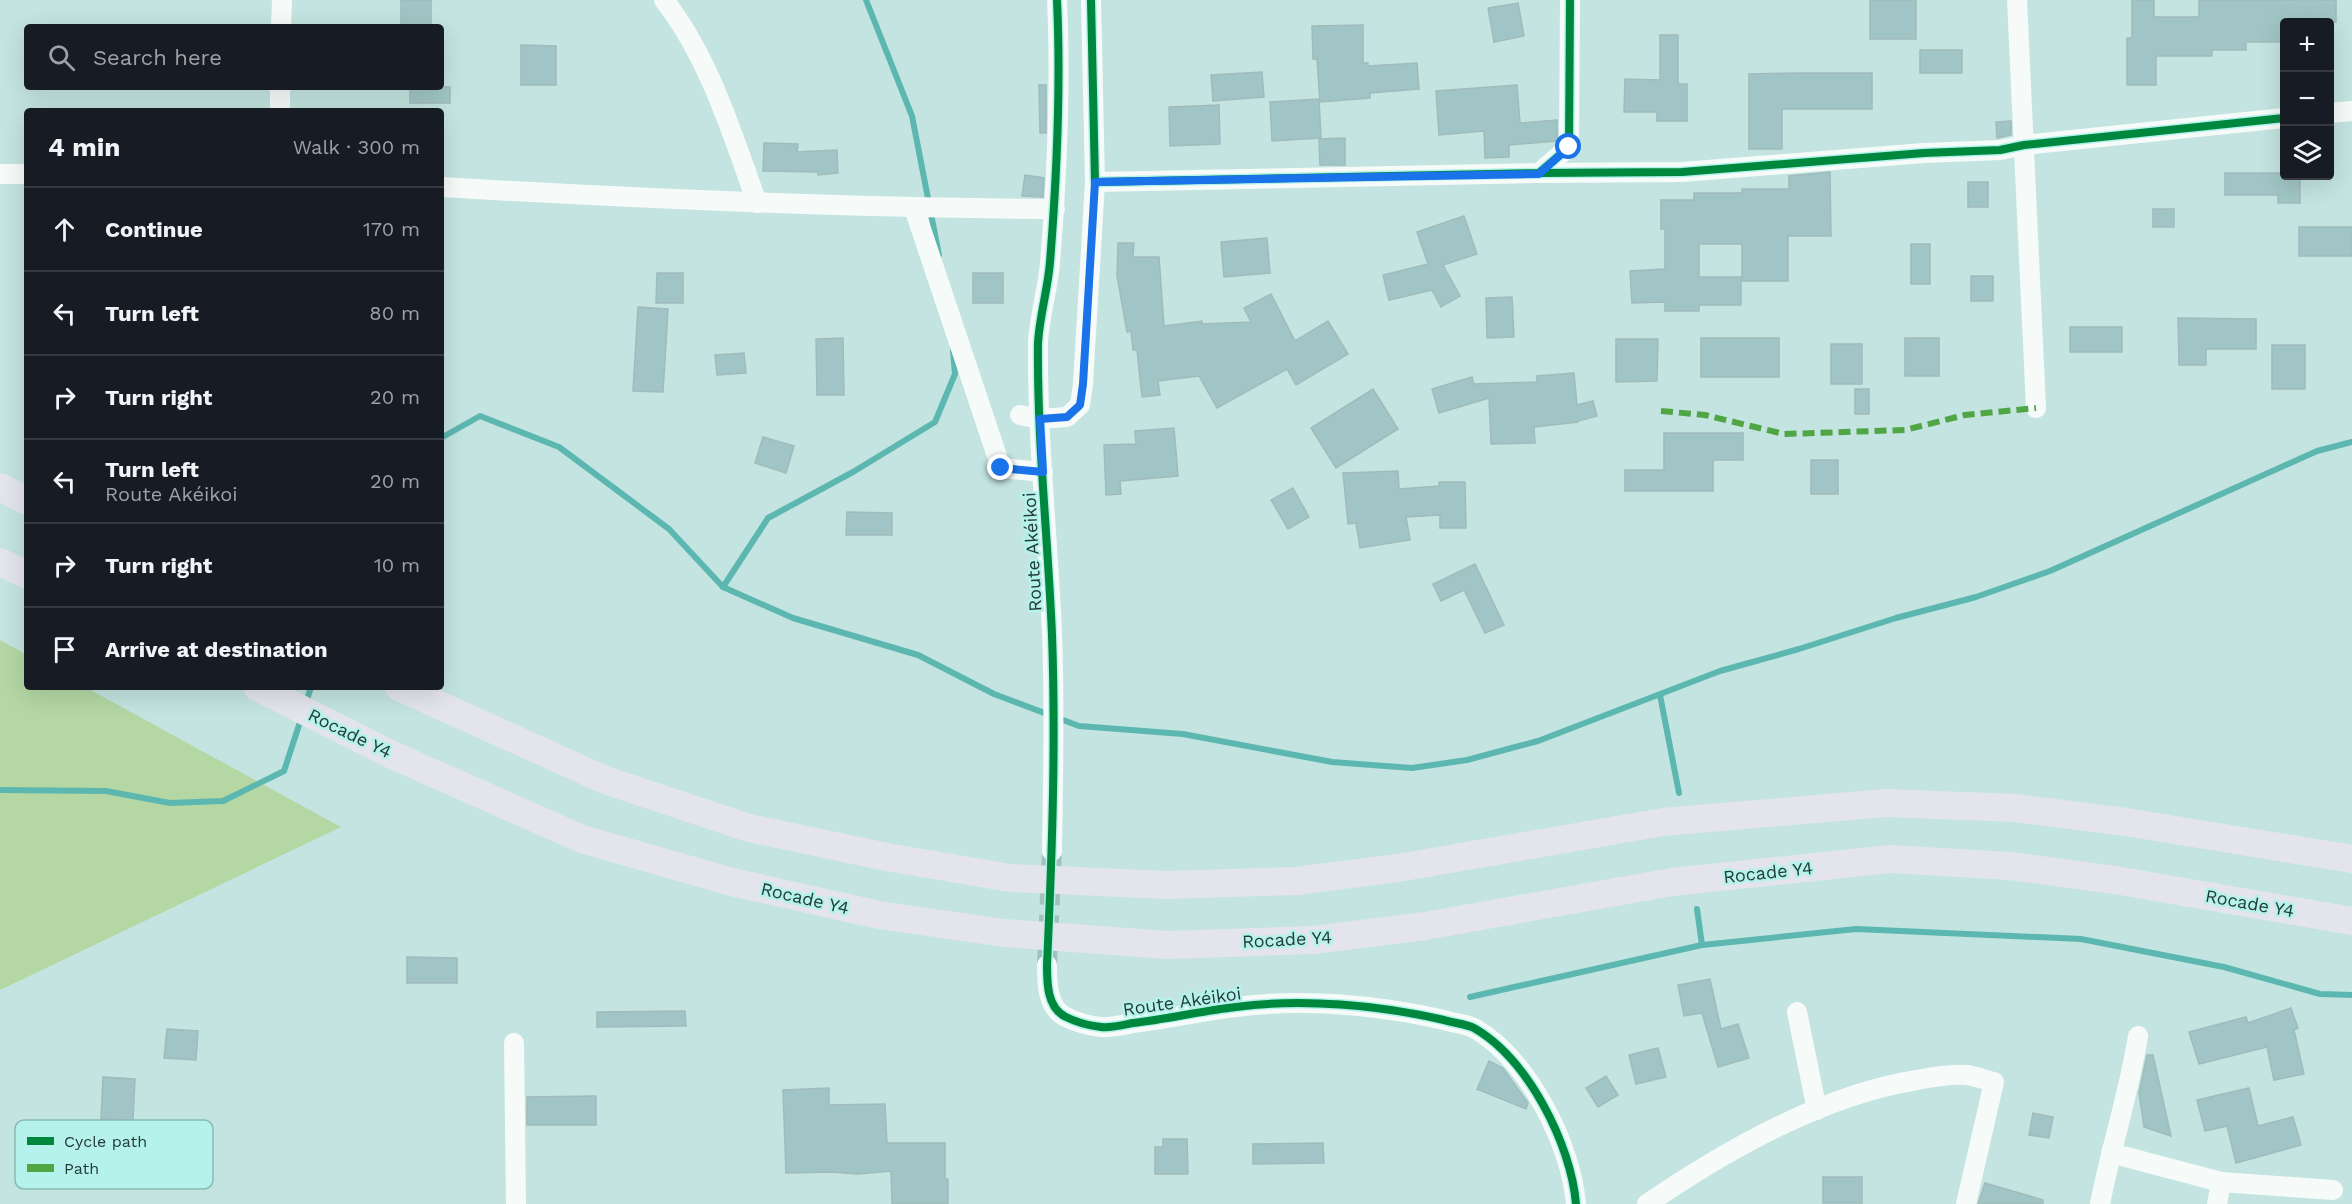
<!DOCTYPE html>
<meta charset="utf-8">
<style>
:root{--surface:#171b24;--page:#242831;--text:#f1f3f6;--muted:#9ea1a6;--line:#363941}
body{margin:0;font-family:"Work Sans",sans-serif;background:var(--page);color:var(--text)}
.controls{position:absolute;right:18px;top:18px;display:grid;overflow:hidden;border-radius:6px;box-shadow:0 6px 24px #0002}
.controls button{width:54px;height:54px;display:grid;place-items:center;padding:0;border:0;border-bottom:2px solid var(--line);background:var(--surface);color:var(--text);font:30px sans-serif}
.stop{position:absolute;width:18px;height:18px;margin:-14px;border:4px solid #1a73e8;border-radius:50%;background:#fff}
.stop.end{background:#1a73e8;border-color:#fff;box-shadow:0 2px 6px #0008}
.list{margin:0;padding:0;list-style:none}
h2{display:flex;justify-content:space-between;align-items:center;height:78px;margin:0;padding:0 24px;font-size:26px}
h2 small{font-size:20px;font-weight:400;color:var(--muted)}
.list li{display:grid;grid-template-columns:39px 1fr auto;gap:18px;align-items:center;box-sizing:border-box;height:84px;padding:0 24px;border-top:2px solid var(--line)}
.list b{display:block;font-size:22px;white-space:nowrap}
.list p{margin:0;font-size:20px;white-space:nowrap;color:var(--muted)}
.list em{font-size:20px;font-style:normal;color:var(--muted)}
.icon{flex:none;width:33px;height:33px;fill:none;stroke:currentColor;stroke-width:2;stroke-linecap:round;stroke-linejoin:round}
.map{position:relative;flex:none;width:2352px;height:1204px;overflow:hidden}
.search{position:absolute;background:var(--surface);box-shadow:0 6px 24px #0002;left:24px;top:24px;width:420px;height:66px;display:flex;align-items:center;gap:15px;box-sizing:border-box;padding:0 21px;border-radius:6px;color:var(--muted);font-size:22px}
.panel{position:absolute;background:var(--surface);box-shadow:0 6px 24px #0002;left:24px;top:108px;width:420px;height:582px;border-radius:6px}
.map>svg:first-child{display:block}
.green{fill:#b4d7a4}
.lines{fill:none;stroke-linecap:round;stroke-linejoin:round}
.stream{stroke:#5cb7b0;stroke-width:6}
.building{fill:#a1c5c6;stroke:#a0bbbb;stroke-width:1.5}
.minor-tunnel{stroke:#a3c2bf;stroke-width:20;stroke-dasharray:20 10;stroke-linecap:butt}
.minor{stroke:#f6fbfa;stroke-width:20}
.highway{stroke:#e4e4ed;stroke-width:28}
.quiet{stroke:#50a645;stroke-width:6;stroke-dasharray:12 6;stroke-linecap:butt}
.cycleway-casing{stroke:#b5f2eb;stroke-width:11}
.cycleway{stroke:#00873e;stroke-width:8}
.route{stroke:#1a73e8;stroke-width:8}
.labels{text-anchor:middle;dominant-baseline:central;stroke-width:5;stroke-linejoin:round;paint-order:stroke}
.street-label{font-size:18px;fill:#233c39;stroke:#b5f2eb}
.key{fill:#b5f2eb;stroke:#89bbb6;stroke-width:1.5}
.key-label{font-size:16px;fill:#233c39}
</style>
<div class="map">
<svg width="2352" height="1204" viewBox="0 0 2352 1204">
<rect width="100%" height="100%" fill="#c3e4e0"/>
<path class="green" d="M0 640 27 655V687H85L341 827 0 990Z"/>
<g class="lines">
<g class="stream">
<path d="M866 0 912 116 939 255"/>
<path d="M441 438 480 416 559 447 669 529 723 587 793 618 918 655 994 694 1079 726 1183 734 1332 762 1412 768 1467 760 1538 741 1720 671 1799 649 1896 618 1976 597 2050 571 2317 451 2352 442"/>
<path d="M723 587 768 518 853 472 935 422 955 374 953 351"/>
<path d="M1660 695 1679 793"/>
<path d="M306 703 311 687"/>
<path d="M0 790 106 791 170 803 223 801 284 771 301 719"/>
<path d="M1697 909 1702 945"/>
<path d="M1470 997 1702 945 1856 929 2081 939 2224 967 2320 994 2352 995"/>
</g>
</g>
<g class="building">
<rect x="401" y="0" width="30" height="27"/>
<rect x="1870" y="0" width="46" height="39"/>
<path d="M2132 0H2154V17H2199V0H2336V22H2284V42H2246V50H2212V56H2156V85H2127V38H2132Z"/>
<path d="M1518 3 1524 36 1494 42 1488 8Z"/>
<path d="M1363 25V63H1368V66L1417 63 1419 89 1370 93V98L1320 102 1317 59H1313L1312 26Z"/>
<path d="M1660 35H1678V84H1687V121H1657V112H1624L1625 79 1660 80Z"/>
<path d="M521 45 556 46V85H521Z"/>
<rect x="1920" y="50" width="42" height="23"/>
<path d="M1262 72 1264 97 1213 101 1211 75Z"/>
<path d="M1798 73H1872V109H1782V149H1749V74Z"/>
<path d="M1039 85H1046V133H1040Z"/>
<path d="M1517 85 1520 123 1557 120V141L1509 145V157L1485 158 1484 131 1439 135 1436 91Z"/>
<rect x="410" y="87" width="40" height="16"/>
<path d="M1319 99 1321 138 1272 141 1270 102Z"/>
<path d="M1219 105 1220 144 1170 146 1169 107Z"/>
<path d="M2011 121V135L1997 138 1996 122Z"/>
<path d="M1345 138V165H1320L1319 139Z"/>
<path d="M764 143 798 144 797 152 837 150 838 173 818 175V172L763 171Z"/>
<path d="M1830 172 1831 236H1788V281H1742V244H1699V277H1741V305H1699V311H1665V302L1632 303 1630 271 1665 269V229H1661V200H1694V193H1742V189H1789V176Z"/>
<path d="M2225 173H2284V176H2300V203H2278V195H2225Z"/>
<path d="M1025 175 1044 178 1043 197 1022 196Z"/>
<rect x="1968" y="182" width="20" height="25"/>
<rect x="2153" y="209" width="21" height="18"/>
<path d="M1464 216 1477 254 1443 265 1460 296 1441 307 1432 290 1389 300 1383 275 1428 264 1417 232Z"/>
<rect x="2299" y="227" width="53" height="29"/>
<path d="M1267 238 1270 273 1224 277 1221 242Z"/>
<path d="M1118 243H1134L1133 257H1159L1164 326 1202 321V324L1251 322 1244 308 1271 294 1295 341 1328 321 1348 354 1296 385 1287 369 1217 408 1199 376 1158 381 1160 395 1142 397 1137 350H1133L1131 331 1127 332 1117 276Z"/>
<rect x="1911" y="244" width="19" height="40"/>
<path d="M657 273H683V303H656Z"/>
<rect x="973" y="273" width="30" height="30"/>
<rect x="1971" y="276" width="22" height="25"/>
<path d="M1512 297 1514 337 1487 338 1486 298Z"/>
<path d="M638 307 668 309 663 392 633 391Z"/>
<path d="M2178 318 2256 319V349H2206V365H2179Z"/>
<rect x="2070" y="327" width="52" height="25"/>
<path d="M843 338 844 395H817L816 339Z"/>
<rect x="1701" y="338" width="78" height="39"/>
<rect x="1905" y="338" width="34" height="38"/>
<path d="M1616 339H1658L1657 381 1616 382Z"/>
<rect x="1831" y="344" width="31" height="40"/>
<rect x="2272" y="345" width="33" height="44"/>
<path d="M744 353 746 373 717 375 715 355Z"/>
<path d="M1574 373 1577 405 1593 401 1597 416 1578 421V422L1534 427 1535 443 1491 444 1489 398 1439 413 1432 389 1472 377 1474 384 1537 382V376Z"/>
<path d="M1373 389 1398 429 1336 468 1311 428Z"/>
<rect x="1855" y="389" width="14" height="25"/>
<path d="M1174 428 1178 476 1120 481 1121 494 1106 495 1104 445 1136 444 1135 431Z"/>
<path d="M1664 433H1743V460H1713V491H1625V470H1664Z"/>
<path d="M763 437 794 446 786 473 755 463Z"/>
<rect x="1811" y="460" width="27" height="34"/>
<path d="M1398 471 1399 489 1439 486V482H1465L1466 528H1440V515L1406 517 1410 540 1360 548 1356 523 1348 524 1343 473Z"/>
<path d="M1293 488 1309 517 1288 529 1271 500Z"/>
<path d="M847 512 892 513V535H846Z"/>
<path d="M1475 564 1504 625 1485 633 1464 590 1441 601 1433 584Z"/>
<path d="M407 957 457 958V983H407Z"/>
<path d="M1710 979 1721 1029 1738 1024 1749 1058 1718 1067 1702 1013 1684 1016 1678 985Z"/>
<path d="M2291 1008 2298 1028 2294 1030 2304 1074 2274 1080 2267 1047 2199 1064 2189 1032 2246 1017 2248 1023Z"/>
<path d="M685 1011 686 1026 597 1027V1012Z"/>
<path d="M167 1029 198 1031 196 1060 164 1058Z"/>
<path d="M1658 1048 1666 1077 1636 1084 1629 1055Z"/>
<path d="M2147 1055H2153L2171 1136 2144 1127 2139 1093Z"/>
<path d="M1489 1061 1503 1068 1528 1103 1526 1109 1477 1089Z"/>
<path d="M1606 1076 1618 1095 1598 1107 1586 1088Z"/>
<path d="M103 1077 135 1079 133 1120 101 1119Z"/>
<path d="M829 1088V1105L885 1104 887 1143H945V1179H948V1204H892L891 1171 858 1174 831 1172 786 1173 783 1090Z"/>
<path d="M2249 1088 2258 1126 2293 1117 2301 1145 2236 1163 2227 1126 2205 1131 2197 1100Z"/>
<path d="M596 1096V1125H527V1097Z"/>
<path d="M2033 1113 2053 1117 2049 1138 2029 1135Z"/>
<path d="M1163 1139H1187L1188 1174H1155V1147H1163Z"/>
<path d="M1323 1143 1324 1163 1253 1164V1144Z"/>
<rect x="1823" y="1177" width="39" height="26"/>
<path d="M1985 1183 2043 1200V1204H1978Z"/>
</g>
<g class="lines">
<path class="minor-tunnel" d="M1047 965 1052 851"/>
<g class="minor">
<path d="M664 0C709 57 733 136 757 203"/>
<path d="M1091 0 1095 182 1539 173 1569 147 1570 0"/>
<path d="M2017 0 2036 408"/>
<path d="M281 27 282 0"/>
<path d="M280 111V87"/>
<path d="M2330 113 2352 111"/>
<path d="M1539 173 1682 172 1924 153 2000 150 2024 145 2284 118"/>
<path d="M0 174H27"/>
<path d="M441 187C645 199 850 208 1055 209"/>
<path d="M914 208 1001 468 1043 472"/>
<path d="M1020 415 1040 419 1067 417 1080 405 1083 384 1095 182"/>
<path d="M1052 851C1053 778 1055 706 1052 633 1048 537 1037 440 1038 343 1039 318 1048 289 1050 263 1057 176 1061 87 1057 0"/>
<path d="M1047 965C1047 983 1047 1008 1066 1017 1076 1022 1091 1026 1101 1027 1111 1028 1123 1025 1133 1023 1167 1019 1201 1011 1236 1007 1302 998 1379 1005 1444 1020 1453 1023 1466 1024 1474 1028 1528 1059 1571 1144 1576 1204"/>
<path d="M1797 1012 1817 1110"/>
<path d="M514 1043 516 1204"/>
<path d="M2111 1153 2221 1182 2333 1190"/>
<path d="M1647 1204C1725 1151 1822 1095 1917 1080 1933 1077 1950 1074 1967 1075 1976 1076 1985 1080 1994 1082L1966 1204"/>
<path d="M2100 1204C2111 1147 2129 1093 2138 1036"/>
<path d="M2217 1204 2221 1182"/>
</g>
<g class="highway">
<path d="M0 487 27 501"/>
<path d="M0 562 27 575"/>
<path d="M257 687 390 754 582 839 732 882 879 915 1004 933 1168 945 1313 940 1425 926 1672 882 1890 859 2010 866 2115 880 2352 921"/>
<path d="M399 687 605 780 749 828 887 857 1010 878 1166 885 1296 881 1398 868 1663 822 1886 803 2016 808 2126 822 2352 859"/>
</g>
<path class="quiet" d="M1661 411 1705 415 1784 434 1905 430 1965 415 2036 408"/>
<defs>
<g id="cycleway">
<path d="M1057 0C1061 87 1057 175 1050 262 1048 289 1039 318 1038 344 1037 441 1048 538 1052 635 1056 745 1052 855 1047 965 1047 983 1047 1008 1066 1017 1076 1022 1091 1026 1101 1027 1111 1028 1123 1025 1133 1023 1167 1019 1201 1011 1236 1007 1302 998 1379 1005 1444 1020 1453 1023 1466 1024 1474 1028 1528 1059 1571 1144 1576 1204"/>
<path d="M1091 0 1095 182 1539 173 1569 147 1570 0"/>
<path d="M1539 173 1682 172 1924 153 2000 150 2024 145 2284 118"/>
</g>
</defs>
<use href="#cycleway" class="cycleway-casing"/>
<use href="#cycleway" class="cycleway"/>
</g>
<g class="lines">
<path class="route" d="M1001 468 1043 472 1040 419 1067 417 1080 405 1083 384 1095 182 1539 174 1569 147"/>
</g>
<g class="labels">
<g class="street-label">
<text transform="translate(1032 552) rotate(-93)">Route Akéikoi</text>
<text transform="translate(350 733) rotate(26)">Rocade Y4</text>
<text transform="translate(1768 872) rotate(-6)">Rocade Y4</text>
<text transform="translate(805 898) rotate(13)">Rocade Y4</text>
<text transform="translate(2250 903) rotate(10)">Rocade Y4</text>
<text transform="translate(1287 939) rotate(-3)">Rocade Y4</text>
<text transform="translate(1182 1001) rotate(-8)">Route Akéikoi</text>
</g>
</g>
<rect x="15" y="1120" width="198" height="69" rx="9" class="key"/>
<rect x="27" y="1137" width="27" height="8" fill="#00873e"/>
<rect x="27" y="1164" width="27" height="8" fill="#50a645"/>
<g class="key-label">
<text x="64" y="1147">Cycle path</text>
<text x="64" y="1174">Path</text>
</g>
</svg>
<div class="controls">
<button>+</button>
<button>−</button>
<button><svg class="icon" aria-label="layers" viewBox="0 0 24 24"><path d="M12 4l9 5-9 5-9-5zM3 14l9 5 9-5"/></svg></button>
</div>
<div class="stop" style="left:1569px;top:147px"></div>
<div class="stop end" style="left:1001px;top:468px"></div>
<div class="search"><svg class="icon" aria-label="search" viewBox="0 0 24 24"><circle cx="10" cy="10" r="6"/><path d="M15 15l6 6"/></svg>Search here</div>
<section class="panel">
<h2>4 min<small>Walk · 300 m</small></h2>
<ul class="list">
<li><svg class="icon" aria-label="ahead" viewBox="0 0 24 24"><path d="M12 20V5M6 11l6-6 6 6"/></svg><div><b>Continue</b></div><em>170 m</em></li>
<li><svg class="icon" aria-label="left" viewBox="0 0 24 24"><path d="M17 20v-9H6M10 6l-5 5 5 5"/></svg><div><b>Turn left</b></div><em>80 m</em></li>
<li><svg class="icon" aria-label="right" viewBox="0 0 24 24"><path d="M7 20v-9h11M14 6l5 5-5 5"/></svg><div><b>Turn right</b></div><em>20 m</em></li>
<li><svg class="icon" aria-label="left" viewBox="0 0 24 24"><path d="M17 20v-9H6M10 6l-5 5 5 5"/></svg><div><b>Turn left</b><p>Route Akéikoi</p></div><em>20 m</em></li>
<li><svg class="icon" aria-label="right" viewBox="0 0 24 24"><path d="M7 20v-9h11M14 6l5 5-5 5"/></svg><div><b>Turn right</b></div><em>10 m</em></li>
<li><svg class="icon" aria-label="arrive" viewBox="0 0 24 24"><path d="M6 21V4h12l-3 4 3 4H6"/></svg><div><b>Arrive at destination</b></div></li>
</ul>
</section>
</div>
